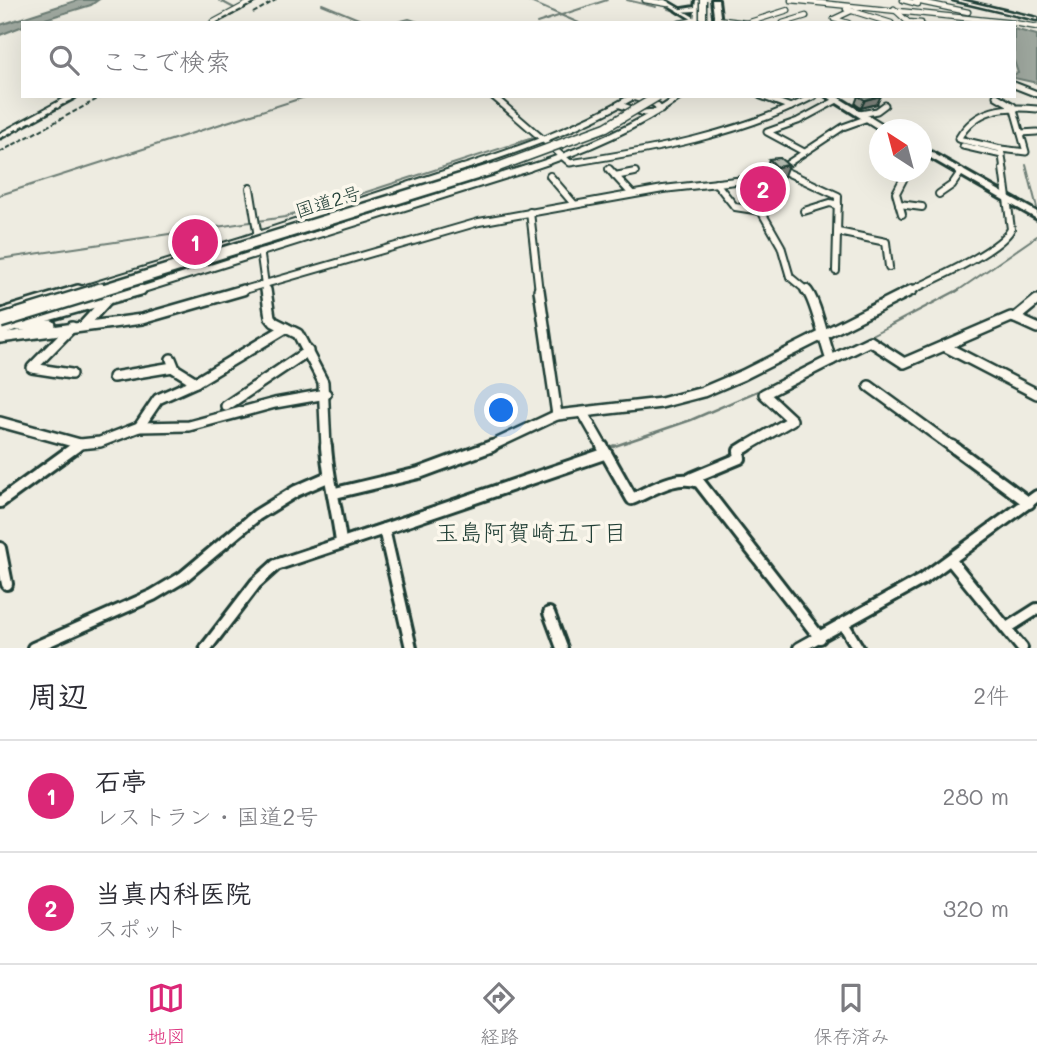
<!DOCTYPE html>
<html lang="ja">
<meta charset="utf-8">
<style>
:root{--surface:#fff;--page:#f7f7f7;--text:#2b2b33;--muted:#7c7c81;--line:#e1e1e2;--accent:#db2777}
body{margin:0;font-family:Mali,"Klee One",sans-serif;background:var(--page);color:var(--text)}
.compass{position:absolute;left:869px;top:119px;width:63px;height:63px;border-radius:50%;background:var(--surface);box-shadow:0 7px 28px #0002;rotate:324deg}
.you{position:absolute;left:502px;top:411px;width:24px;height:24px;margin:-18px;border:5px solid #fff;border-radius:50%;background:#1a73e8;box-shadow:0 0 0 10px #1a73e833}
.badge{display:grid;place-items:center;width:46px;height:46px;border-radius:50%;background:var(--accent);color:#fff;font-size:23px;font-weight:700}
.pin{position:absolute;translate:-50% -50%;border:4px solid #fff;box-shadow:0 2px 7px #0006}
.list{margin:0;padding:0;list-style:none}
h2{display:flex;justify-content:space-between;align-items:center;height:91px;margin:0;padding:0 28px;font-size:30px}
h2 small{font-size:23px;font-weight:400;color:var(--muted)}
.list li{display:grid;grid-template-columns:46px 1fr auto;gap:21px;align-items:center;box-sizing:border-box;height:112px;padding:0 28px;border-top:2px solid var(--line)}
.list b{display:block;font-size:26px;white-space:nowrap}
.list p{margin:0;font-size:23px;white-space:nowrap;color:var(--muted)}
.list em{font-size:23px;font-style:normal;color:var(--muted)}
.icon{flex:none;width:38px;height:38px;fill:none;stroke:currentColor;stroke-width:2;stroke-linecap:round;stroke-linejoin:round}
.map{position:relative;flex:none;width:1037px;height:648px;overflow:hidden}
.search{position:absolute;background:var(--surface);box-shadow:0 7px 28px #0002;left:21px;right:21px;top:21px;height:77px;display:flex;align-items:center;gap:18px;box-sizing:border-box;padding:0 24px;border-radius:0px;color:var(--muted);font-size:26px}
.sheet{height:315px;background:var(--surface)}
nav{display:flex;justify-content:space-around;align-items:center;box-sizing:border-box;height:98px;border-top:2px solid var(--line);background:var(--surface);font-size:19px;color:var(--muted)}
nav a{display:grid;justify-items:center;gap:4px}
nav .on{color:var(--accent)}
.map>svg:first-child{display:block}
.water{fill:#9fa89f;stroke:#6c7d74;stroke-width:2}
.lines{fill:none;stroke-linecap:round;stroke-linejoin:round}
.stream-far2{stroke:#6c7d74;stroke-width:2}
.stream-far1{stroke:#6c7d74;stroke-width:2.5}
.stream{stroke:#6c7d74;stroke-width:3.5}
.minor-far4-casing{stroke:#1f3d34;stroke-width:7}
.minor-far3-casing{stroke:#1f3d34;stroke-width:9}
.minor-far2-casing{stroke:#1f3d34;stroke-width:10}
.minor-far1-casing{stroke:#1f3d34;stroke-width:14}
.minor-casing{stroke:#1f3d34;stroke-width:16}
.tertiary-casing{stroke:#1f3d34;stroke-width:5}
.primary-casing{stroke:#1f3d34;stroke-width:6}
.trunk-casing{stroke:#1f3d34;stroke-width:6}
.minor-far4{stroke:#fbf7ec;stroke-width:4.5}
.minor-far3{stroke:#fbf7ec;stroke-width:5}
.minor-far2{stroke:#fbf7ec;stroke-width:6}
.minor-far1{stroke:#fbf7ec;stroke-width:9}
.minor{stroke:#fbf7ec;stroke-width:10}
.tertiary{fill:#fbf7ec;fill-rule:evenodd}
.primary{fill:#fbf7ec;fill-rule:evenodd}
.trunk{fill:#fbf7ec;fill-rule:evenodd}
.rail{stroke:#1f3d34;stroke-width:2;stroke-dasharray:5 2.5;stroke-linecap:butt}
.trunk-bridge-far3-casing{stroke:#1f3d34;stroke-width:9;stroke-linecap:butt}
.trunk-bridge-far2-casing{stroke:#1f3d34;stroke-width:11;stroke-linecap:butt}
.trunk-bridge-far1-casing{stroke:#1f3d34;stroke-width:15;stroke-linecap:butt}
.trunk-bridge-casing{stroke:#1f3d34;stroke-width:18;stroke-linecap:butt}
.trunk-bridge-far3{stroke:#fbf7ec;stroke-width:6}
.trunk-bridge-far2{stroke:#fbf7ec;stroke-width:8}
.trunk-bridge-far1{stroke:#fbf7ec;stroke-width:10}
.trunk-bridge{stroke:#fbf7ec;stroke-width:13}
.wall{fill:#9ba197;stroke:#1f3d34;stroke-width:2}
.shaded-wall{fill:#7e837b;stroke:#1f3d34;stroke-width:2}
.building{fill:#b4bbb0;stroke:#1f3d34;stroke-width:2}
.labels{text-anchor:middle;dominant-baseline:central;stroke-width:7;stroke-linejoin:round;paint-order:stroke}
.street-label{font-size:19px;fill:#1f3d34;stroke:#fbf7ec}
.near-neighbourhood-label{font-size:24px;fill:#1f3d34;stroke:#fbf7ec}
</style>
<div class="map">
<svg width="1037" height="648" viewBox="0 0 1037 648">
<rect width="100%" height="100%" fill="#eeece1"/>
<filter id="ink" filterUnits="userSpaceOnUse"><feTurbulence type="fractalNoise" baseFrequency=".0143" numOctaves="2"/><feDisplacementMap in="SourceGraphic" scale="14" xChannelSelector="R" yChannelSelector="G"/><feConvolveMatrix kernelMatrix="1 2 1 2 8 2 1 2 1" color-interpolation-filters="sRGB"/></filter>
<g filter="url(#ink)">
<g class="water">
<path d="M78 0H98L91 5 32 23H23V26L0 35V25Z"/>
<path d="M1014 29 1037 35V83L1014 78V74L1018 73 1014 61Z"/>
</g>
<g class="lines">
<g class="stream-far2">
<path d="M219 0 236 9"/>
<path d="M526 0 579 23"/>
<path d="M627 0 656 7"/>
<path d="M322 4 368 23"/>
<path d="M665 6 669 7"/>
<path d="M668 9 676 11"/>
<path d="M394 23 409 19 421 23"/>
<path d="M537 23 607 0"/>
<path d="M773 117 818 96"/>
<path d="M551 143 563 153"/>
<path d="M1026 165 1037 208"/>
<path d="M0 195 308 96"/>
<path d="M348 198 542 135 539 132"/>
<path d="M0 259 285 217 336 202"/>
<path d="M956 292 1037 236"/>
</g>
<g class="stream-far1">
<path d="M866 338 958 290"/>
<path d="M609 448 691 420 776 383"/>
</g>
<g class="stream">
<path d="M606 449 614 446"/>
<path d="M343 536 536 472"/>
<path d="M254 579 271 561 337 538"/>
<path d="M199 648 208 636"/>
</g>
<defs>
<g id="minor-far4">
<path d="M645 0 668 4"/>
<path d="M791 0 1014 23"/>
<path d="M903 0 918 4"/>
<path d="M916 1 968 12"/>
<path d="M846 9 891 23"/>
<path d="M894 9 908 22 921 23"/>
<path d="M717 19 746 23"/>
<path d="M212 23 255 0"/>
<path d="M680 23 697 20V23"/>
<path d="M747 23 788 10"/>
<path d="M783 23 806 16"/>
<path d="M848 23 834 19 851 11"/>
<path d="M1014 23 1037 27"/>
</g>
<g id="minor-far3">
<path d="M1014 85 1037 94"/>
<path d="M493 96 570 163C654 150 738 135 814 96"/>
<path d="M761 96 791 107"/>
<path d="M996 96 1013 106 1026 152 1001 149"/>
<path d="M633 97 655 104 661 110"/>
<path d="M620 105 644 113 656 112"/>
<path d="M860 114 877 111 885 105"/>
<path d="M1021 133 1037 132"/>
<path d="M0 136 74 96"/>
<path d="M963 146 1002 155"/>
<path d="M804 152 767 132 798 121 837 100"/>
<path d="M456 170C521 149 575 130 634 96"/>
<path d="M523 170C580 152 633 130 681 96"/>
<path d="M778 170 843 127 868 118"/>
<path d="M1004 170 1001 149 958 139C976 108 1004 106 1037 109"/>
</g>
<g id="minor-far2">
<path d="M609 169 632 194"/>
<path d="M780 169 838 196 836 271"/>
<path d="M550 176 574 204"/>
<path d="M615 176 635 172"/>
<path d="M716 183 735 207 761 211 781 246 790 277 808 292"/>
<path d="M250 188 258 237"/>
<path d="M939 194 952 185 961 172"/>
<path d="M899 204 922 207"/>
<path d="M804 211 830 203 838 205"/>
<path d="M530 212 539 292"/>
<path d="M902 214 896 193 907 172"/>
<path d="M838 232 886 242 889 267"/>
<path d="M260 249 266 292"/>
<path d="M73 292 243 240 462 168"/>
<path d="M134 292 529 168"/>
<path d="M237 292 479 222 663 189 763 178 781 168"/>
<path d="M908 292C932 280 1000 251 1011 229L1003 168"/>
</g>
<g id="minor-far1">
<path d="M266 290 270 317 274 322 298 334 323 382 326 448"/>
<path d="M539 290 557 415"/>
<path d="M1037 300 1015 318 1037 328"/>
<path d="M9 311 78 290"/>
<path d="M16 325 141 290"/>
<path d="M84 325 106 301"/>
<path d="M19 326 51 325"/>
<path d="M0 338 142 319 243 290"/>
<path d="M944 346 1037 394"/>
<path d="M171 359 175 369 196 382 286 328"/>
<path d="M831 360 870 341 904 363 1011 317 1015 318"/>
<path d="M71 374 32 368 72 327"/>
<path d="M113 377 173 367"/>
<path d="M869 386 954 448"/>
<path d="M226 406 308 351"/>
<path d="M583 413 603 448"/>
<path d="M0 422 80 444 100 442 139 427 189 426 275 403 326 394"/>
<path d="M139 427 158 399 196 382"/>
<path d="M74 448 80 444"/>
<path d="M487 448 557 415 661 403 703 392 743 375 912 290"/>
<path d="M744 448 792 420 764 394 831 360C825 345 815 297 806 290"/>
</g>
<g id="minor">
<path d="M326 446C328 479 337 509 341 542"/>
<path d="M602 446 632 499C653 490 675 474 699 482L820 638"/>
<path d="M952 446 1029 503"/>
<path d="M692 478 740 458 739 451 747 446"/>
<path d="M335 493 419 473 492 446"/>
<path d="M0 502 77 446"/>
<path d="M384 529 604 454"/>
<path d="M0 548 7 584"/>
<path d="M952 562 1022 648"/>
<path d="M549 613 562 648"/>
<path d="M844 625 858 648"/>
<path d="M1007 628 1037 609"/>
<path d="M33 648 153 595 183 577 257 515 296 491 328 477"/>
<path d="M206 648 256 583 276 565 384 529 411 648"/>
<path d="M799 648 923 579 1037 496"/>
</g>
<g id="tertiary">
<path d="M660 0H665L699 20 695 21Z"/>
<path d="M953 0H961L1037 18V20Z"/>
</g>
<g id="primary">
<path d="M696 0H702L699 21 694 20 695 11 679 12 676 10 695 7Z"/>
<path d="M712 0H718L721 23H715Z"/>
<path d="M826 96H836L891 130H880Z"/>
<path d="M922 147 1037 212V219L922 153Z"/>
</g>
<g id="trunk">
<path d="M9 307 15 311 13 314 0 318V310Z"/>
<path d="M16 321 20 322 22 325 20 328 0 336V326Z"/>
</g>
</defs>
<use href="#minor-far4" class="minor-far4-casing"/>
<use href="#minor-far3" class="minor-far3-casing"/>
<use href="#minor-far2" class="minor-far2-casing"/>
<use href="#minor-far1" class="minor-far1-casing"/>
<use href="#minor" class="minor-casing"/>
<use href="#tertiary" class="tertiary-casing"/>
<use href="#primary" class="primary-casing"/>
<use href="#trunk" class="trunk-casing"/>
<use href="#minor-far4" class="minor-far4"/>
<use href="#minor-far3" class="minor-far3"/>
<use href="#minor-far2" class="minor-far2"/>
<use href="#minor-far1" class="minor-far1"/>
<use href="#minor" class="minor"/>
<use href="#tertiary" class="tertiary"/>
<use href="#primary" class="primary"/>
<use href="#trunk" class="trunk"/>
<g class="rail">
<path d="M253 13 276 0"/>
<path d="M217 23 260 0"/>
<path d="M0 139 80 96"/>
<path d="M0 152 103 96"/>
</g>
<defs>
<path id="trunk-bridge-far3" d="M703 0V23"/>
<path id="trunk-bridge-far2" d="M490 170 606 127 658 96"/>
<path id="trunk-bridge-far1" d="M95 292 496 168"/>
<path id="trunk-bridge" d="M0 321 101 290"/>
</defs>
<use href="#trunk-bridge-far3" class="trunk-bridge-far3-casing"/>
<use href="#trunk-bridge-far2" class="trunk-bridge-far2-casing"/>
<use href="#trunk-bridge-far1" class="trunk-bridge-far1-casing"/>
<use href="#trunk-bridge" class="trunk-bridge-casing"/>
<use href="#trunk-bridge-far3" class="trunk-bridge-far3"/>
<use href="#trunk-bridge-far2" class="trunk-bridge-far2"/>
<use href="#trunk-bridge-far1" class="trunk-bridge-far1"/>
<use href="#trunk-bridge" class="trunk-bridge"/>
</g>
<g class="wall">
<path d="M858 96 877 104 861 108 855 104Z"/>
<path d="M780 158 778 192 767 193 760 185 769 159Z"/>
</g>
<g class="shaded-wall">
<path d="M881 96 877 104 861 108 865 100Z"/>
<path d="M788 165 778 192 767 193 777 167Z"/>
</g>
<g class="building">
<path d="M858 96H880L865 100Z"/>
<path d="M780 158 788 165 777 167 769 159Z"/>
</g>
</g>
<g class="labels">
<g class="street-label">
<text transform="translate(328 201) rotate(-17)">国道2号</text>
</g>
<g class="near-neighbourhood-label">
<text x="531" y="531">玉島阿賀崎五丁目</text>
</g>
</g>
</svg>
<svg class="compass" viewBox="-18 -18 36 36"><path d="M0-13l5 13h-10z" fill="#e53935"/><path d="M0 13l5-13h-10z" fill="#7c7c81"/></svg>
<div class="you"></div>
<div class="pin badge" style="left:195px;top:242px">1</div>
<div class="pin badge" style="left:763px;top:189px">2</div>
<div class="search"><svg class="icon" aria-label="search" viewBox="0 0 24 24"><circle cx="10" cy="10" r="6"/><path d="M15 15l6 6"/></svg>ここで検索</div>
</div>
<section class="sheet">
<h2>周辺<small>2件</small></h2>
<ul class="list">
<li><span class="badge">1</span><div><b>石亭</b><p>レストラン · 国道2号</p></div><em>280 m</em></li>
<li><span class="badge">2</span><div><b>当真内科医院</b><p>スポット</p></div><em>320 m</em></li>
</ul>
</section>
<nav>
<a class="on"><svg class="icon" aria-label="map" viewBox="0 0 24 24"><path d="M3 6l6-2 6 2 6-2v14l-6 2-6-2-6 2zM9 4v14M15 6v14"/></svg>地図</a>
<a><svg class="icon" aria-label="directions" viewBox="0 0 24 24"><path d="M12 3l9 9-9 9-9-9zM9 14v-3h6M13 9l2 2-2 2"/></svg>経路</a>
<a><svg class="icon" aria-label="saved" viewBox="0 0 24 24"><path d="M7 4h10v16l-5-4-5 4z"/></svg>保存済み</a>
</nav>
